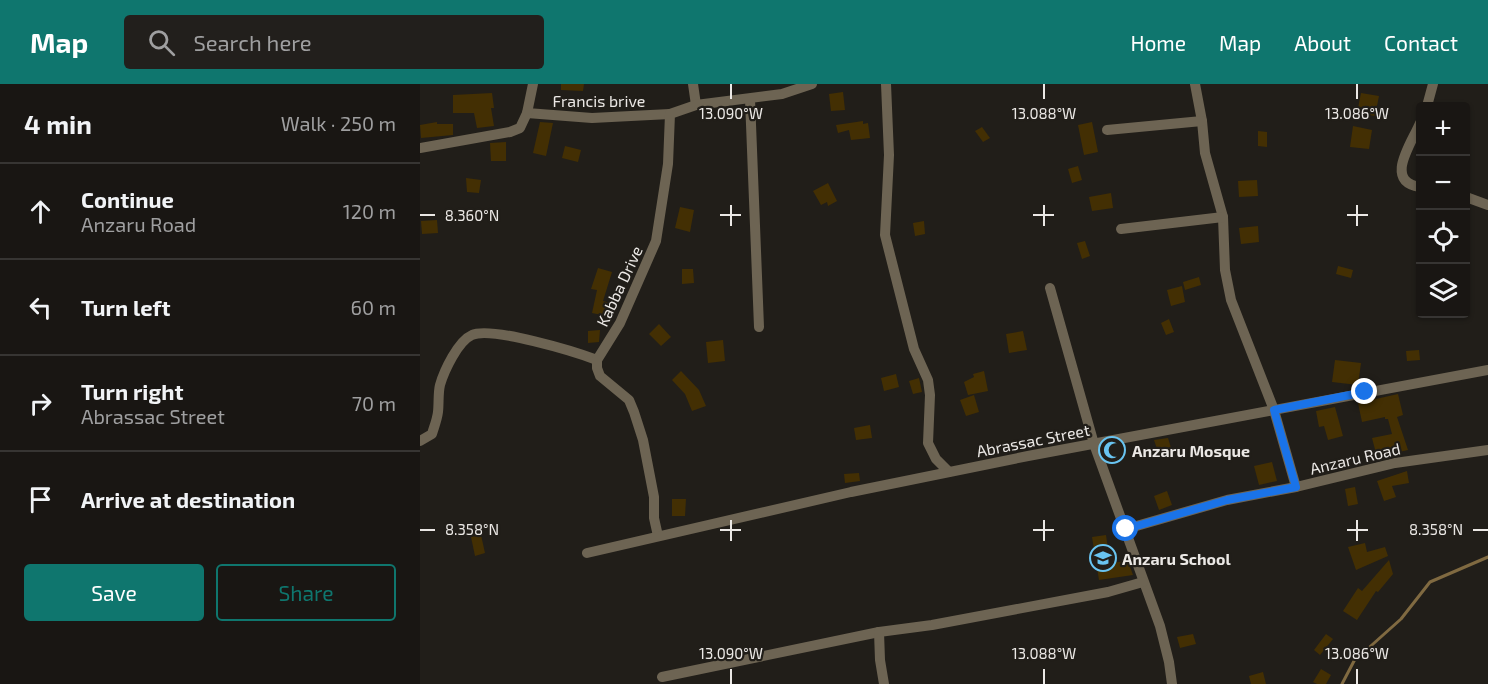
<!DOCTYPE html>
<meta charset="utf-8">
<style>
:root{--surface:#191613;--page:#221f1c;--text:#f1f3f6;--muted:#9f9fa0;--line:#373533;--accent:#0f766e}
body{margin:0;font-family:"Exo 2",sans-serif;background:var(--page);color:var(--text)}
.controls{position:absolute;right:18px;top:18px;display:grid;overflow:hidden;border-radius:6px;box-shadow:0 2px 4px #0004}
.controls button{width:54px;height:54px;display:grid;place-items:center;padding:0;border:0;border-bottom:2px solid var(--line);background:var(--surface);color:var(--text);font:30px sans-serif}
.stop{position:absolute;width:18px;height:18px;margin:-14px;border:4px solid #1a73e8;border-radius:50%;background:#fff}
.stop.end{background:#1a73e8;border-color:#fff;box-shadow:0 2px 6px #0008}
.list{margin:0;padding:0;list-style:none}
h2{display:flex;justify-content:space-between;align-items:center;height:78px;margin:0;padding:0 24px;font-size:26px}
h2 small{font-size:20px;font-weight:400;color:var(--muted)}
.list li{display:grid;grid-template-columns:39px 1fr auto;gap:18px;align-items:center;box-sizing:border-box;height:96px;padding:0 24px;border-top:2px solid var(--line)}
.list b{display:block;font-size:22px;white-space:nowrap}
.list p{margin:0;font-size:20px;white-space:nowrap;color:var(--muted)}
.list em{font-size:20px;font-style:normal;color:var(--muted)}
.actions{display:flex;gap:12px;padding:18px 24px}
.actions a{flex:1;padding:14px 0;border:2px solid var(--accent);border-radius:6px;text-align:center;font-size:21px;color:var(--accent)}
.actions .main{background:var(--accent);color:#fff}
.icon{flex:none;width:33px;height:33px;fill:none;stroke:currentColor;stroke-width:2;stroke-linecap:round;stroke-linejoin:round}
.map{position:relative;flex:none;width:1068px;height:600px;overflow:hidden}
header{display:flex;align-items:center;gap:36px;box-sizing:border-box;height:84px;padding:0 30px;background:var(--accent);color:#fff}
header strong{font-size:28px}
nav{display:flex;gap:33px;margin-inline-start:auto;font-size:21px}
.search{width:420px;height:54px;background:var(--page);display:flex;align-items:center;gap:15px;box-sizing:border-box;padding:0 21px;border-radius:6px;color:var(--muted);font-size:22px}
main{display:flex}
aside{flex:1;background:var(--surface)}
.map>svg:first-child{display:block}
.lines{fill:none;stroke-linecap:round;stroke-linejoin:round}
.stream{stroke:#806a41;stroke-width:3}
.building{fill:#432f03}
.minor{stroke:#6d6453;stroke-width:10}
.route{stroke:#1a73e8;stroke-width:8}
.ticks{fill:none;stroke:#ebe8e5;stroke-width:2}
.labels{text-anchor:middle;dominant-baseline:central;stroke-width:4.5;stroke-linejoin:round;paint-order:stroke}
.street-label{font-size:16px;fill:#ebe8e5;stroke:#211e19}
.poi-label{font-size:16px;font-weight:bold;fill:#ebe8e5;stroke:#211e19;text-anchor:start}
.ticks-label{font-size:15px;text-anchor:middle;fill:#ebe8e5;stroke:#211e19;stroke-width:4.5;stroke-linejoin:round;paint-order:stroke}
</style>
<header>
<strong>Map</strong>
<div class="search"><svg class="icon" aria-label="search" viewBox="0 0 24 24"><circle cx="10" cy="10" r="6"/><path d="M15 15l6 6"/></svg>Search here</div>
<nav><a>Home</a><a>Map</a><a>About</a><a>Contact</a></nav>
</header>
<main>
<aside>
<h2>4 min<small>Walk · 250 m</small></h2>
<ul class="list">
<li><svg class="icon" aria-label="ahead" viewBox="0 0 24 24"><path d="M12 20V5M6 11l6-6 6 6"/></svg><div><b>Continue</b><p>Anzaru Road</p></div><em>120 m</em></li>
<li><svg class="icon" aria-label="left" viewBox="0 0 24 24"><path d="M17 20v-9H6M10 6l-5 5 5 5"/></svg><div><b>Turn left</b></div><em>60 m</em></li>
<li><svg class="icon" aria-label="right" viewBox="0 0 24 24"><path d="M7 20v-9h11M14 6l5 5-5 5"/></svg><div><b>Turn right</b><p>Abrassac Street</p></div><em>70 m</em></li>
<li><svg class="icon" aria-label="arrive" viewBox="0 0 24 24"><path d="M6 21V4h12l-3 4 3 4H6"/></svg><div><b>Arrive at destination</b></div></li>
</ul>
<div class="actions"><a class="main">Save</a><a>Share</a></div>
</aside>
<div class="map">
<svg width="1068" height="600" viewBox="0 0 1068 600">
<rect width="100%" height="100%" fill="#211e19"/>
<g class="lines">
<path class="stream" d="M922 600 934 577 981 535 1010 498 1068 473"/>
</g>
<g class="building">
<path d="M141 0H164L163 7 141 6Z"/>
<path d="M423 8 425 26 411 27 409 10Z"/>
<path d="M72 9 74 24H71L74 42 57 44 54 29H33V11Z"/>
<path d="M941 9 959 12 955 32 937 29Z"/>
<path d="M443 37V40L448 39 450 54 431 56 429 46 418 49 416 41Z"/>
<path d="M17 38V40H33V51L1 54 0 41Z"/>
<path d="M120 38 133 39 126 72 113 69Z"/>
<path d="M672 38 678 68 664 71 658 41Z"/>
<path d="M933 42 952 46 949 65 930 63Z"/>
<path d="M562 43 570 54 563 58 555 47Z"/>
<path d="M838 47 847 48V63L838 62Z"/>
<path d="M86 58V77H71L70 59Z"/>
<path d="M145 62 161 66 158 78 142 74Z"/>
<path d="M658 82 662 96 652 99 648 85Z"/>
<path d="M46 94 61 96 59 109 47 108Z"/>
<path d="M837 96 838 112 819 113 818 97Z"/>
<path d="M408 99 417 117 408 122 407 118 401 121 393 107Z"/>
<path d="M691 109 693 124 672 127 669 113Z"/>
<path d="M260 123 274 126 270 148 255 144Z"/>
<path d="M17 136 18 149 2 150 1 137Z"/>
<path d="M504 137 505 150 495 152 493 139Z"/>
<path d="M838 142 839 158 821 160 819 144Z"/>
<path d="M665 157 670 172 662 175 657 159Z"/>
<path d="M918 182 933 186 931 194 916 190Z"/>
<path d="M178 184 192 188 183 217 190 219 187 232 172 229 177 206 171 205Z"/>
<path d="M262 185H273L274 199 262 200Z"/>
<path d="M779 193 781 201 765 206 763 198Z"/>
<path d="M762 202 765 218 751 222 747 206Z"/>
<path d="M749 235 754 248 746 251 741 239Z"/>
<path d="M239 240 251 253 241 262 229 250Z"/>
<path d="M180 246 179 258 168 259V247Z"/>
<path d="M603 247 607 266 589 269 586 250Z"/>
<path d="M303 256 305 277 288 279 286 258Z"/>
<path d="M999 266 1000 276 987 277 986 267Z"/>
<path d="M915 276 941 279 938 301 912 298Z"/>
<path d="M261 287 279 306 286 322 272 327 265 310 252 296Z"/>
<path d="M564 287 568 307 548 311 544 298 554 293 553 290Z"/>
<path d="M476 290 479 303 464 307 461 294Z"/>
<path d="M499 294 502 308 493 310 489 297Z"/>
<path d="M978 310 983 331 977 333 988 366 957 373 952 354 972 350 968 335H965V333L942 338 938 319Z"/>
<path d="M554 311 559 328 546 332 540 316Z"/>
<path d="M915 323 923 352 908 356 904 342 899 343 896 327Z"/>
<path d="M450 341 452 354 436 356 434 344Z"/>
<path d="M748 354 752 367 739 371 734 356Z"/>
<path d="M852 378 857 397 839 401 834 382Z"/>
<path d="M987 387 989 399 972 402 976 413 964 417 957 397Z"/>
<path d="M439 389 440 397 425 399 424 390Z"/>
<path d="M935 403 938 420 928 422 925 405Z"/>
<path d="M747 407 752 421 739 426 734 412Z"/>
<path d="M252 415H266L265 432H252Z"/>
<path d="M61 451 65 469 55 472 51 453Z"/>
<path d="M686 451 690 479 708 477 713 491 679 496 672 453Z"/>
<path d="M945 459 947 468 965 463 968 472 936 486 928 463Z"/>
<path d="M969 476 973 490 958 508 956 507 937 536 923 527 938 504 942 507Z"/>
<path d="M773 550 776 560 760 564 757 553Z"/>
<path d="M906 550 913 555 900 571 894 566Z"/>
<path d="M901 585 911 591 906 600H897L893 598Z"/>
<path d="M843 588 846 600H831L829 592Z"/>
</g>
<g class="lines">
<g class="minor">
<path d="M273 0 276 21"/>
<path d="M466 0 469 71 465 151 494 265 508 296 510 311 508 359 516 375 529 388"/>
<path d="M775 0 782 37 785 69 803 133 805 186 811 216 854 326 876 403"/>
<path d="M330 15 339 243"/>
<path d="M1007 22 1013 0"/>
<path d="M107 29 172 34 250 30"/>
<path d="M1000 39C992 59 963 97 1000 103"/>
<path d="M687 46 782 37"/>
<path d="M0 64 90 48 100 44 107 29 113 0"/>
<path d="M1046 113 1068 121"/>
<path d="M701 145 803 133"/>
<path d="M630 204 674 360 740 542 749 578 752 600"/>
<path d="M0 357 12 350C14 343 17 336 18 328 19 319 18 309 20 301 24 287 38 257 52 251 71 242 156 268 177 276"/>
<path d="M706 445 807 416 876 403 975 379 1068 366"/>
<path d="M238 452 234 434V413L223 356 214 328 209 316 180 292 177 284V276L200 239 236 157 248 80 250 30 276 21 362 10 392 0"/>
<path d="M167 469 431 408 608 372 1068 286"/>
<path d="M242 593 459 548"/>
<path d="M464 600 460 576 459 548 512 541 688 508 723 498"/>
</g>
</g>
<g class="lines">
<path class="route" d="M706 445 807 416 876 403 854 326 945 308"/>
</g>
<path class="ticks" d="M311 0V15M624 0V15M937 0V15M311 121V142M624 121V142M937 121V142M0 131H15M300 131H321M613 131H634M927 131H948M311 436V457M624 436V457M937 436V457M0 446H15M300 446H321M613 446H634M927 446H948M1053 446H1068M311 585V600M624 585V600M937 585V600"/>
<defs>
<symbol id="mosque-ring" viewBox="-11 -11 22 22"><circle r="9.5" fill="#211e19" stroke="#69c4f1" stroke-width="1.5"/><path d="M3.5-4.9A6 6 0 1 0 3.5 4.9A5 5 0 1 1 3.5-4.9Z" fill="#69c4f1"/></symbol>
<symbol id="school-ring" viewBox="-11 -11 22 22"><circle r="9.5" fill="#211e19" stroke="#69c4f1" stroke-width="1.5"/><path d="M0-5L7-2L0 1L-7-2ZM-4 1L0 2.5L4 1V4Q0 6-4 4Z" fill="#69c4f1"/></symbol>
</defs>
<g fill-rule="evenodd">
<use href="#mosque-ring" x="677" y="351" width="30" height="30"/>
<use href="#school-ring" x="668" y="459" width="30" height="30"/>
</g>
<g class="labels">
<g class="street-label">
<text x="179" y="16">Francis brive</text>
<text transform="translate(199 202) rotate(-65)">Kabba Drive</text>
<text transform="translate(613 356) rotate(-11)">Abrassac Street</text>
<text transform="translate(935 374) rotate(-13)">Anzaru Road</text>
</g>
<g class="poi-label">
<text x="712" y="366">Anzaru Mosque</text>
<text x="702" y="474">Anzaru School</text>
</g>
</g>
<g class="ticks-label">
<text x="311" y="35">13.090°W</text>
<text x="624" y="35">13.088°W</text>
<text x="937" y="35">13.086°W</text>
<text x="52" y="137">8.360°N</text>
<text x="52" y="451">8.358°N</text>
<text x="1016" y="451">8.358°N</text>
<text x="311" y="575">13.090°W</text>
<text x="624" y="575">13.088°W</text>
<text x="937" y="575">13.086°W</text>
</g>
</svg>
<div class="controls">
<button>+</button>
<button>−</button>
<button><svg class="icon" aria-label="locate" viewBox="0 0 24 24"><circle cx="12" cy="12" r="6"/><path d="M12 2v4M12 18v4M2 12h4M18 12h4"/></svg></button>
<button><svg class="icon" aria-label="layers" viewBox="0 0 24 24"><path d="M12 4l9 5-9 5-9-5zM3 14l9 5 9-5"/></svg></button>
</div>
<div class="stop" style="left:706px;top:445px"></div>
<div class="stop end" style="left:945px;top:308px"></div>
</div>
</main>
